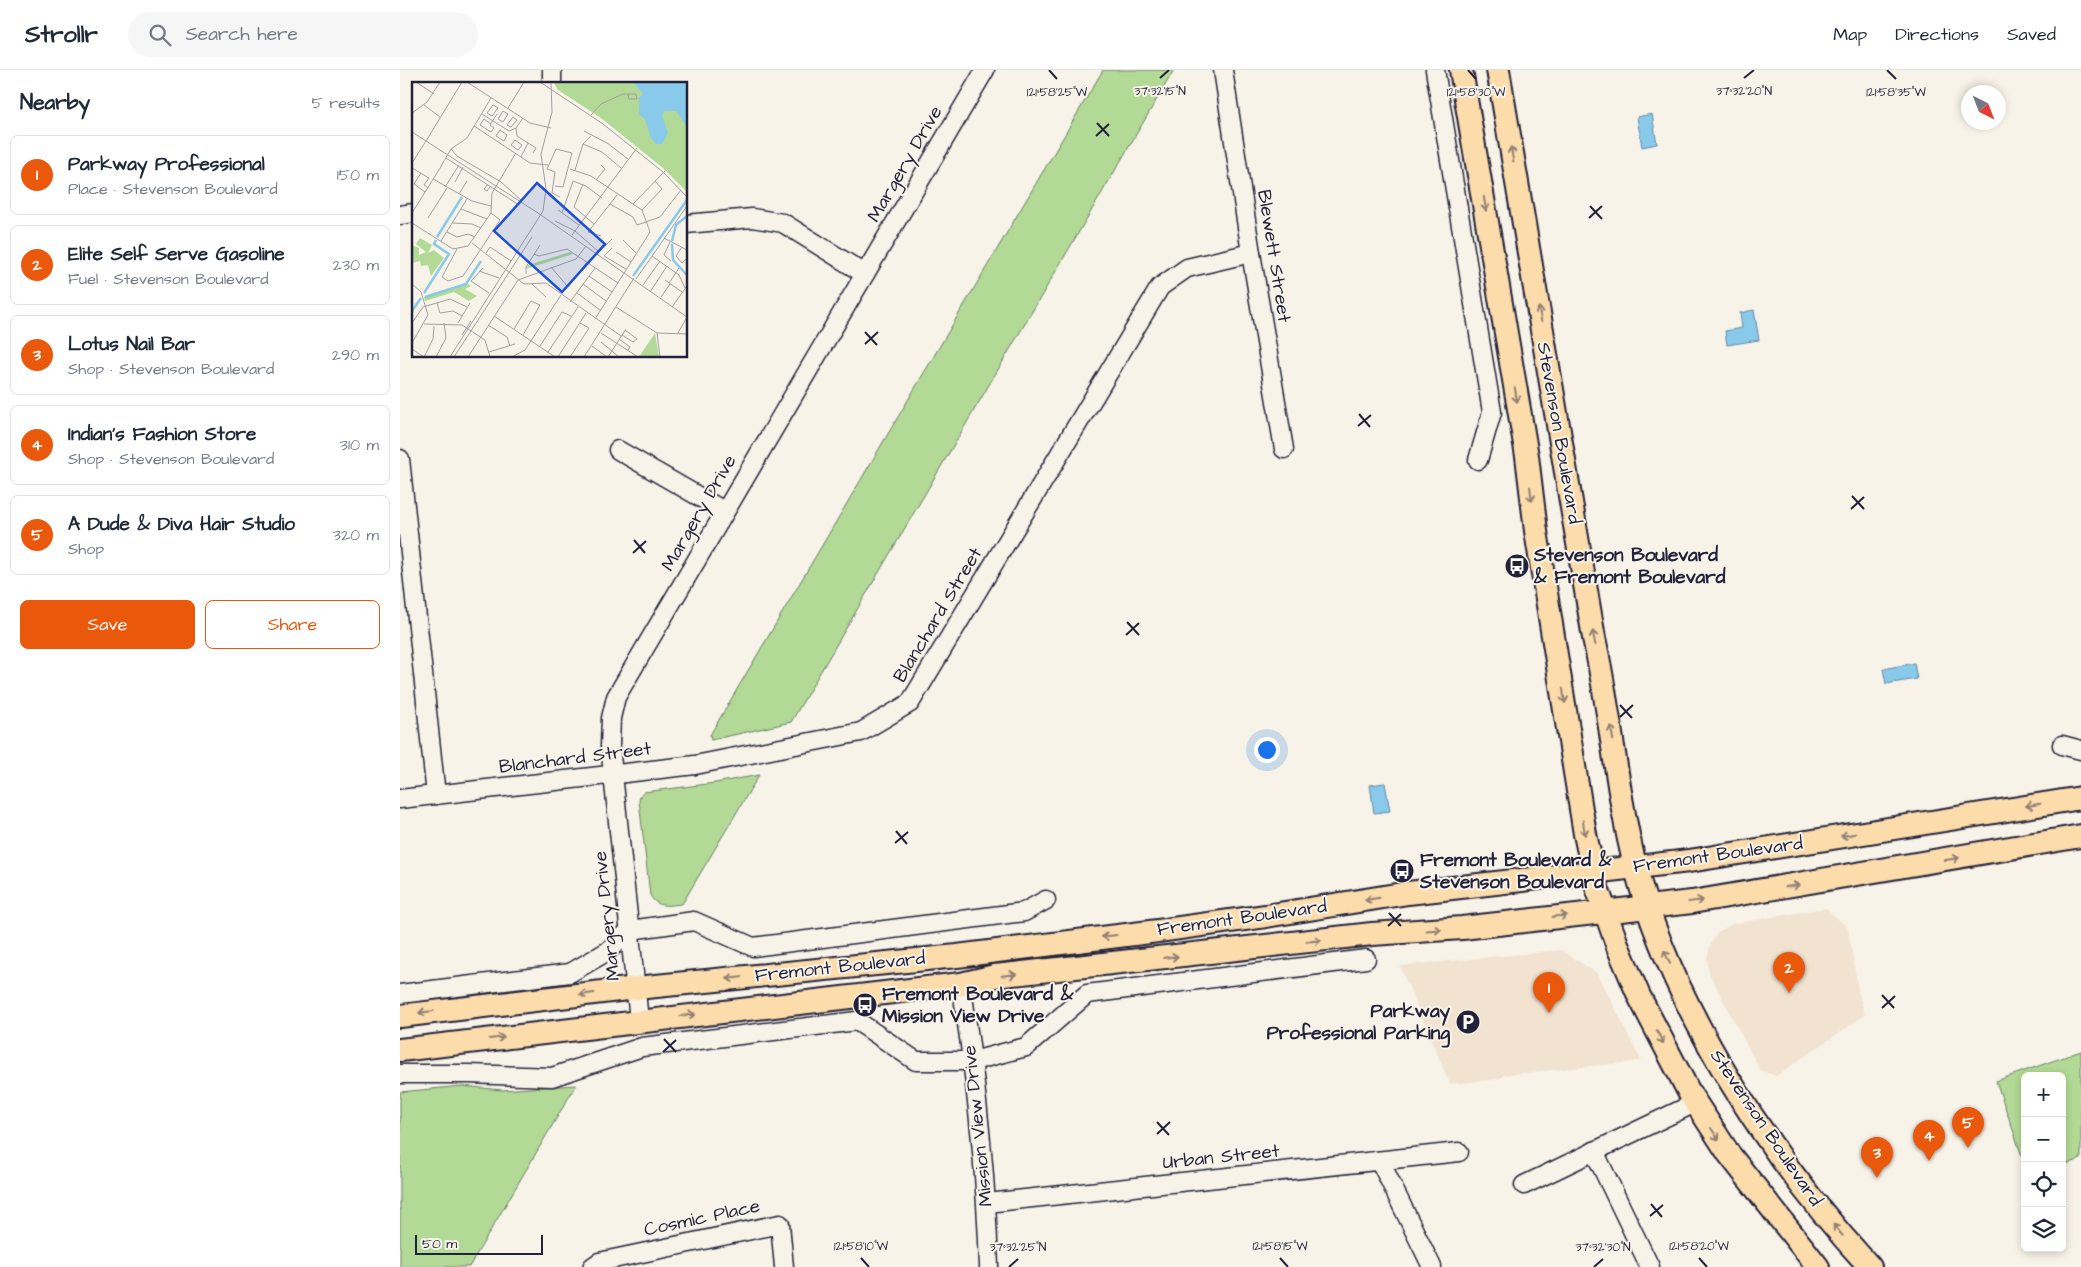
<!DOCTYPE html>
<meta charset="utf-8">
<style>
:root{--surface:#fff;--page:#f6f6f7;--text:#1f2937;--muted:#747a83;--line:#e0e1e3;--accent:#ea580c}
body{margin:0;font-family:"Architects Daughter",sans-serif;background:var(--page);color:var(--text)}
.controls{position:absolute;right:15px;bottom:15px;display:grid;overflow:hidden;border-radius:8px;box-shadow:0 2px 8px #0003}
.controls button{width:45px;height:45px;display:grid;place-items:center;padding:0;border:0;border-bottom:1px solid var(--line);background:var(--surface);color:var(--text);font:25px sans-serif}
.compass{position:absolute;left:1561px;top:15px;width:45px;height:45px;border-radius:50%;background:var(--surface);box-shadow:0 2px 8px #0003;rotate:138deg}
.scale{position:absolute;left:15px;bottom:12px;width:128px;box-sizing:border-box;padding-left:5px;border:2px solid #22223b;border-top:0;font-size:14px;line-height:18px;white-space:nowrap;color:#22223b;-webkit-text-stroke:4px #f7f3e8;paint-order:stroke}
.you{position:absolute;left:866px;top:679px;width:18px;height:18px;margin:-12px;border:4px solid #fff;border-radius:50%;background:#1a73e8;box-shadow:0 0 0 8px #1a73e833}
.badge{display:grid;place-items:center;width:32px;height:32px;border-radius:50%;background:var(--accent);color:#fff;font-size:16px;font-weight:700}
.pin{position:absolute;translate:-50% -41px;filter:drop-shadow(0 1px 2px #0008)}
.pin::after{content:'';position:absolute;top:26px;width:18px;height:15px;background:inherit;clip-path:polygon(0 0,100% 0,50% 100%)}
.list{margin:0;padding:0;list-style:none}
h2{display:flex;justify-content:space-between;align-items:center;height:65px;margin:0;padding:0 20px;font-size:21px}
h2 small{font-size:16px;font-weight:400;color:var(--muted)}
.list li{display:grid;grid-template-columns:32px 1fr auto;gap:15px;align-items:center;box-sizing:border-box;height:80px;margin:0 10px 10px;padding:0 10px;border:1px solid var(--line);border-radius:8px}
.list b{display:block;font-size:19px;white-space:nowrap}
.list p{margin:0;font-size:16px;white-space:nowrap;color:var(--muted)}
.list em{font-size:16px;font-style:normal;color:var(--muted)}
.actions{display:flex;gap:10px;padding:15px 20px}
.actions a{flex:1;padding:11px 0;border:1px solid var(--accent);border-radius:8px;text-align:center;font-size:18px;color:var(--accent)}
.actions .main{background:var(--accent);color:#fff}
.icon{flex:none;width:28px;height:28px;fill:none;stroke:currentColor;stroke-width:2;stroke-linecap:round;stroke-linejoin:round}
.map{position:relative;flex:none;width:1681px;height:1197px;overflow:hidden}
header{display:flex;align-items:center;gap:30px;box-sizing:border-box;height:70px;padding:0 25px;background:var(--surface);border-bottom:1px solid var(--line)}
header strong{font-size:24px}
nav{display:flex;gap:28px;margin-inline-start:auto;font-size:18px}
.search{width:350px;height:45px;background:var(--page);display:flex;align-items:center;gap:12px;box-sizing:border-box;padding:0 18px;border-radius:28px;color:var(--muted);font-size:19px}
main{display:flex}
aside{flex:1;background:var(--surface)}
.map>svg:first-child{display:block}
.built{fill:#f2e2d0}
.green{fill:#b2d995;stroke:#6a7e68}
.water{fill:#89c9ea;stroke:#6086a4}
.lines{fill:none;stroke-linecap:round;stroke-linejoin:round}
.minor-casing{stroke:#22223b;stroke-width:21}
.major-casing{stroke:#22223b;stroke-width:26}
.minor{stroke:#f7f3e8;stroke-width:18}
.major{stroke:#fddcac;stroke-width:22}
.oneway{stroke:#907f74}
.ticks{fill:none;stroke:#22223b;stroke-width:2}
.labels{text-anchor:middle;dominant-baseline:central;stroke-width:4;stroke-linejoin:round;paint-order:stroke}
.street-label{font-size:19px;fill:#22223b;stroke:#f7f3e8}
.poi-label{font-size:19px;font-weight:bold;fill:#22223b;stroke:#f7f3e8;text-anchor:start}
.inset-river{fill:none;stroke:#89c9ea;stroke-width:2.5}
.inset-road{fill:none;stroke:#a29fa3;stroke-width:1}
.view{fill:#1d4ed8;fill-opacity:0.15;stroke:#1d4ed8;stroke-width:2.5}
.inset-edge{fill:none;stroke:#22223b;stroke-width:2.5}
.ticks-label{font-size:12px;text-anchor:middle;fill:#22223b;stroke:#f7f3e8;stroke-width:4;stroke-linejoin:round;paint-order:stroke}
</style>
<header>
<strong>Strollr</strong>
<div class="search"><svg class="icon" aria-label="search" viewBox="0 0 24 24"><circle cx="10" cy="10" r="6"/><path d="M15 15l6 6"/></svg>Search here</div>
<nav><a>Map</a><a>Directions</a><a>Saved</a></nav>
</header>
<main>
<aside>
<h2>Nearby<small>5 results</small></h2>
<ul class="list">
<li><span class="badge">1</span><div><b>Parkway Professional</b><p>Place · Stevenson Boulevard</p></div><em>150 m</em></li>
<li><span class="badge">2</span><div><b>Elite Self Serve Gasoline</b><p>Fuel · Stevenson Boulevard</p></div><em>230 m</em></li>
<li><span class="badge">3</span><div><b>Lotus Nail Bar</b><p>Shop · Stevenson Boulevard</p></div><em>290 m</em></li>
<li><span class="badge">4</span><div><b>Indian's Fashion Store</b><p>Shop · Stevenson Boulevard</p></div><em>310 m</em></li>
<li><span class="badge">5</span><div><b>A Dude &amp; Diva Hair Studio</b><p>Shop</p></div><em>320 m</em></li>
</ul>
<div class="actions"><a class="main">Save</a><a>Share</a></div>
</aside>
<div class="map">
<svg width="1681" height="1197" viewBox="0 0 1681 1197">
<rect width="100%" height="100%" fill="#f7f3e8"/>
<filter id="ink" filterUnits="userSpaceOnUse"><feTurbulence type="fractalNoise" baseFrequency=".02" numOctaves="2"/><feDisplacementMap in="SourceGraphic" scale="10" xChannelSelector="R" yChannelSelector="G"/><feConvolveMatrix kernelMatrix="1 2 1 2 8 2 1 2 1" color-interpolation-filters="sRGB"/></filter>
<g filter="url(#ink)">
<g class="built">
<path d="M1426 838 1448 858 1458 920 1465 945 1376 1006 1360 1000 1309 903 1307 889 1310 876 1318 862 1332 854Z"/>
<path d="M1161 880 1198 904 1241 991 1104 1005 1099 1009 1050 1014 1000 896Z"/>
</g>
<g class="green">
<path d="M703 0H774L391 652 311 670 310 665Z"/>
<path d="M359 705 282 834C269 835 257 839 250 825L239 731 240 726 244 722 315 713Z"/>
<path d="M1681 981V1089L1662 1096V1006H1625V1095L1596 1011Z"/>
<path d="M176 1015 69 1197H0V1022L62 1016 102 1020Z"/>
</g>
<g class="water">
<path d="M1252 44 1257 74 1242 77 1237 47Z"/>
<path d="M1354 240 1359 270 1327 275 1325 261 1342 258 1340 243Z"/>
<path d="M1514 593 1517 609 1486 614 1483 599Z"/>
<path d="M985 713 990 741 974 743 970 715Z"/>
</g>
<g class="lines">
<defs>
<g id="minor">
<path d="M823 0 851 183 884 379"/>
<path d="M1035 0 1092 342 1078 390"/>
<path d="M152 14V0"/>
<path d="M0 145 14 143"/>
<path d="M286 154 352 148 383 153 465 204"/>
<path d="M218 380 324 441"/>
<path d="M0 389 36 725"/>
<path d="M1662 675 1681 680"/>
<path d="M0 729 295 695 461 662 510 633 760 217 787 198 851 183"/>
<path d="M561 914C576 1008 586 1102 589 1197"/>
<path d="M0 924 170 903 208 881 230 860 294 851 353 877 624 842 646 830"/>
<path d="M239 950 210 676 211 648 216 627 585 0"/>
<path d="M0 1004H69L152 1007 242 977 457 951 516 991H573L626 977 687 924 966 889"/>
<path d="M1194 1081 1250 1197"/>
<path d="M980 1091 1032 1197"/>
<path d="M1124 1115 1295 1033"/>
<path d="M587 1133 1059 1082"/>
<path d="M192 1197 199 1192 380 1154 384 1197"/>
</g>
<g id="major">
<path d="M1061 0 1127 386 1136 461 1185 764 1196 815 1218 877 1239 926 1290 1024 1329 1084 1418 1197"/>
<path d="M1098 0 1194 568C1211 643 1216 721 1235 795 1271 937 1371 1090 1470 1197"/>
<path d="M0 946 236 918 557 886 758 861 866 846 1008 823 1289 791 1681 728"/>
<path d="M0 980 561 914 595 906 972 864 1062 858 1292 832 1681 766"/>
</g>
</defs>
<use href="#minor" class="minor-casing"/>
<use href="#major" class="major-casing"/>
<use href="#minor" class="minor"/>
<use href="#major" class="major"/>
</g>
<defs><path id="oneway-shaft" d="M-6 0H5M1.5-3L5.5 0L1.5 3" fill="none" stroke-width="1.6" stroke-linecap="round" stroke-linejoin="round" transform="scale(1.25)"/></defs>
<g class="oneway">
<use href="#oneway-shaft" transform="translate(1112 84) rotate(-100)"/>
<use href="#oneway-shaft" transform="translate(1085 134) rotate(80)"/>
<use href="#oneway-shaft" transform="translate(1140 244) rotate(-100)"/>
<use href="#oneway-shaft" transform="translate(1116 325) rotate(81)"/>
<use href="#oneway-shaft" transform="translate(1131 424) rotate(83)"/>
<use href="#oneway-shaft" transform="translate(1194 568) rotate(-101)"/>
<use href="#oneway-shaft" transform="translate(1164 626) rotate(81)"/>
<use href="#oneway-shaft" transform="translate(1212 663) rotate(-99)"/>
<use href="#oneway-shaft" transform="translate(1633 735) rotate(171)"/>
<use href="#oneway-shaft" transform="translate(1184 758) rotate(81)"/>
<use href="#oneway-shaft" transform="translate(1448 765) rotate(171)"/>
<use href="#oneway-shaft" transform="translate(1552 789) rotate(-10)"/>
<use href="#oneway-shaft" transform="translate(1392 816) rotate(-9)"/>
<use href="#oneway-shaft" transform="translate(972 829) rotate(171)"/>
<use href="#oneway-shaft" transform="translate(1296 831) rotate(-8)"/>
<use href="#oneway-shaft" transform="translate(1160 846) rotate(-6)"/>
<use href="#oneway-shaft" transform="translate(1034 860) rotate(-4)"/>
<use href="#oneway-shaft" transform="translate(709 866) rotate(173)"/>
<use href="#oneway-shaft" transform="translate(914 871) rotate(-6)"/>
<use href="#oneway-shaft" transform="translate(771 887) rotate(-6)"/>
<use href="#oneway-shaft" transform="translate(1267 887) rotate(-114)"/>
<use href="#oneway-shaft" transform="translate(609 905) rotate(-6)"/>
<use href="#oneway-shaft" transform="translate(334 908) rotate(174)"/>
<use href="#oneway-shaft" transform="translate(187 924) rotate(173)"/>
<use href="#oneway-shaft" transform="translate(26 942) rotate(173)"/>
<use href="#oneway-shaft" transform="translate(288 945) rotate(-7)"/>
<use href="#oneway-shaft" transform="translate(1260 967) rotate(63)"/>
<use href="#oneway-shaft" transform="translate(97 968) rotate(-7)"/>
<use href="#oneway-shaft" transform="translate(1315 1064) rotate(56)"/>
<use href="#oneway-shaft" transform="translate(1438 1160) rotate(-129)"/>
</g>
</g>
<path class="ticks" d="M649 0 657 9M1068 0 1076 9M1487 0 1496 9M760 8 769 0M1344 8 1354 0M697 53 709 66M696 66 709 54M1190 136 1202 149M1189 148 1202 136M465 262 477 275M465 274 478 262M959 344 970 357M958 356 971 345M1452 426 1464 439M1451 439 1464 427M234 470 245 483M233 483 246 471M727 552 739 565M726 565 739 553M1220 635 1232 648M1220 647 1233 635M496 761 507 774M495 773 508 762M989 843 1001 856M988 856 1001 844M1482 925 1494 938M1482 938 1495 926M264 969 276 982M263 982 276 970M757 1052 769 1065M757 1064 770 1052M1251 1134 1262 1147M1250 1146 1263 1135M461 1188 469 1197M880 1188 888 1197M1299 1188 1307 1197M609 1197 618 1189M1194 1197 1203 1189"/>
<defs>
<symbol id="bus-disc" viewBox="-11 -11 22 22"><circle r="9.5" fill="#22223b" stroke="#f7f3e8"/><path d="M-5-6H5V4H4V6H2V4H-2V6H-4V4H-5ZM-3.5-4V0h7V-4ZM-3.5 1.2v1.5H-2V1.2ZM2 1.2v1.5H3.5V1.2Z" fill="#fff"/></symbol>
<symbol id="parking-disc" viewBox="-11 -11 22 22"><circle r="9.5" fill="#22223b" stroke="#f7f3e8"/><path d="M-3.5-5.5H1a3.5 3.5 0 0 1 0 7H-1V5.5H-3.5ZM-1-3.4V-.6H.8a1.4 1.4 0 0 0 0-2.8Z" fill="#fff"/></symbol>
</defs>
<g fill-rule="evenodd">
<use href="#bus-disc" x="1103" y="482" width="28" height="28"/>
<use href="#bus-disc" x="988" y="787" width="28" height="28"/>
<use href="#bus-disc" x="451" y="921" width="28" height="28"/>
<use href="#parking-disc" x="1054" y="938" width="28" height="28"/>
</g>
<g class="labels">
<g class="street-label">
<text transform="translate(505 94) rotate(-60)">Margery Drive</text>
<text transform="translate(874 186) rotate(81)">Blewett Street</text>
<text transform="translate(1159 363) rotate(80)">Stevenson Boulevard</text>
<text transform="translate(299 443) rotate(-60)">Margery Drive</text>
<text transform="translate(538 545) rotate(-59)">Blanchard Street</text>
<text transform="translate(175 688) rotate(-7)">Blanchard Street</text>
<text transform="translate(1318 785) rotate(-8)">Fremont Boulevard</text>
<text transform="translate(207 846) rotate(-96)">Margery Drive</text>
<text transform="translate(842 848) rotate(-8)">Fremont Boulevard</text>
<text transform="translate(440 897) rotate(-6)">Fremont Boulevard</text>
<text transform="translate(578 1056) rotate(-96)">Mission View Drive</text>
<text transform="translate(1366 1058) rotate(56)">Stevenson Boulevard</text>
<text transform="translate(821 1087) rotate(-6)">Urban Street</text>
<text transform="translate(302 1148) rotate(-12)">Cosmic Place</text>
</g>
<g class="poi-label">
<text x="1134" y="485">Stevenson Boulevard<tspan x="1134" dy="22">&amp; Fremont Boulevard</tspan></text>
<text x="1020" y="790">Fremont Boulevard &amp;<tspan x="1020" dy="22">Stevenson Boulevard</tspan></text>
<text x="482" y="924">Fremont Boulevard &amp;<tspan x="482" dy="22">Mission View Drive</tspan></text>
<text x="1050" y="941" text-anchor="end">Parkway<tspan x="1050" dy="22">Professional Parking</tspan></text>
</g>
</g>
<g transform="translate(12 12)">
<rect width="275" height="275" fill="#f7f3e8"/>
<path d="M275 0V110L251 86 189 36 146 8 142 1ZM8 156 20 163 16 171 22 168 32 176 19 194 16 183 9 184 8 179 0 181V163L7 166V173L14 170 4 162ZM158 170 161 172 114 187 116 183ZM56 202 59 204 53 207 65 214 57 219 42 210 13 219 12 215ZM243 251 247 275H227Z" fill="#b2d995"/>
<path d="M221 0H275V45L264 29H253L250 33 256 51 250 62H244L239 56 233 37 227 32V16L231 12Z" fill="#89c9ea"/>
<path class="inset-river" d="M25 155 50 115M260 159 264 143 275 134M260 162 261 178 275 193M221 194 275 118M12 211 37 172 22 162 24 158M13 215 54 202 69 179M0 229 9 216"/>
<path class="inset-road" d="M4 0 22 12M55 0 118 41 139 46M128 0 191 42 251 90 275 115M12 23 28 35M81 23 86 26 80 34 75 31ZM96 26 112 0M91 29 96 32 91 40 86 37ZM0 31 15 20 28 0M70 32 97 49 104 46M179 33 189 22 211 12H224L225 17H217L216 12M101 35 105 38 99 45 95 43ZM111 36 104 46 105 54 124 66 121 71M79 42 72 37 68 43 79 50 82 46 78 43 85 32M62 44 118 81 136 83M88 48 95 53 92 59 84 54ZM172 49 195 61 216 77M0 50 126 131 275 235M103 58 110 63 106 68 99 63ZM14 59 50 0M171 62 190 70 209 86M39 67 45 74 89 100 110 119M109 75 116 61M34 76 107 123M0 81 14 59M29 84 39 67 55 56 79 16M0 86 17 96 12 103 16 106M158 87 179 94 230 128 238 150 183 237M163 88 171 62 179 54M9 91 2 102 13 110M21 97 60 119 79 124M184 98 193 87 189 83M43 100 51 85M76 102 72 107 75 109 78 105M171 102 162 125 182 142M143 104 151 105 160 71 144 67 135 87 143 90 140 111 148 115M33 105 47 83M47 112 55 99M198 122 221 135 225 143 248 135 269 108M221 122 253 89M49 127 75 137M146 128 167 143M230 128 250 107 243 99M0 131 30 83M150 131 161 99 174 104 190 116M16 136 35 106M143 139 163 149 187 170 200 157M0 141 41 167 56 164 79 131 80 111 104 71M41 141 60 142 69 146M35 150 45 155 56 152 63 155M160 153 225 66M189 154 176 150 205 113M252 156 275 168M211 158 224 171M29 159 55 117M258 160 252 173 259 179M60 161 112 202 134 201 209 254M270 165 264 174 270 181 275 176M200 166 192 174 214 187M45 167 30 195 36 199 51 194 88 138 79 131M204 170 219 180M74 171 78 165 99 179M122 172 127 174 155 167 206 201M240 174 267 193 273 206M139 185 156 205 175 180M71 186 59 199 77 211M67 189 87 196M114 192V185L128 163M177 194 200 210M224 197 275 124M253 198 270 210M257 201 267 186M0 202 9 210 16 233 0 261M120 202 134 215M171 202 194 219M231 203 248 179M238 210 255 184M165 211 188 228M249 215 258 202M158 220 183 186M25 221 28 231 41 229 50 234M204 225 245 251 275 252M260 225 275 204M82 234 143 275M0 241 11 225 38 217 55 225M46 241 58 221M12 242 50 243 73 258 78 275M76 243 95 255 98 264M102 247 119 219 128 223 111 253M189 251 226 275M245 251 248 275M266 251 275 235M50 253 59 239M210 253 221 260 225 257 213 248M207 257 218 265 216 268M189 260 207 275M128 264 150 230 159 234M180 264 195 275M0 267 12 275 21 257 22 244M77 270 103 262M136 270 166 225M24 275 34 256 32 241M38 275 131 129 134 107 129 72 140 30 139 0M42 275 120 155M56 275 106 198 164 177 174 164M100 275 113 268 149 213M146 275 174 231M158 275 177 246 168 241M172 275 222 196M196 275 214 247"/>
<path class="view" d="M125 101 193 162 150 210 82 149Z"/>
<rect width="275" height="275" class="inset-edge"/>
</g>
<g class="ticks-label">
<text x="760" y="25">37°32'15"N</text>
<text x="1344" y="25">37°32'20"N</text>
<text x="657" y="26">121°58'25"W</text>
<text x="1076" y="26">121°58'30"W</text>
<text x="1496" y="26">121°58'35"W</text>
<text x="461" y="1180">121°58'10"W</text>
<text x="880" y="1180">121°58'15"W</text>
<text x="1299" y="1180">121°58'20"W</text>
<text x="618" y="1181">37°32'25"N</text>
<text x="1203" y="1181">37°32'30"N</text>
</g>
</svg>
<div class="controls">
<button>+</button>
<button>−</button>
<button><svg class="icon" aria-label="locate" viewBox="0 0 24 24"><circle cx="12" cy="12" r="6"/><path d="M12 2v4M12 18v4M2 12h4M18 12h4"/></svg></button>
<button><svg class="icon" aria-label="layers" viewBox="0 0 24 24"><path d="M12 4l9 5-9 5-9-5zM3 14l9 5 9-5"/></svg></button>
</div>
<svg class="compass" viewBox="-18 -18 36 36"><path d="M0-13l5 13h-10z" fill="#e53935"/><path d="M0 13l5-13h-10z" fill="#747a83"/></svg>
<div class="scale">50 m</div>
<div class="you"></div>
<div class="pin badge" style="left:1149px;top:943px">1</div>
<div class="pin badge" style="left:1389px;top:923px">2</div>
<div class="pin badge" style="left:1477px;top:1108px">3</div>
<div class="pin badge" style="left:1529px;top:1091px">4</div>
<div class="pin badge" style="left:1568px;top:1078px">5</div>
</div>
</main>
